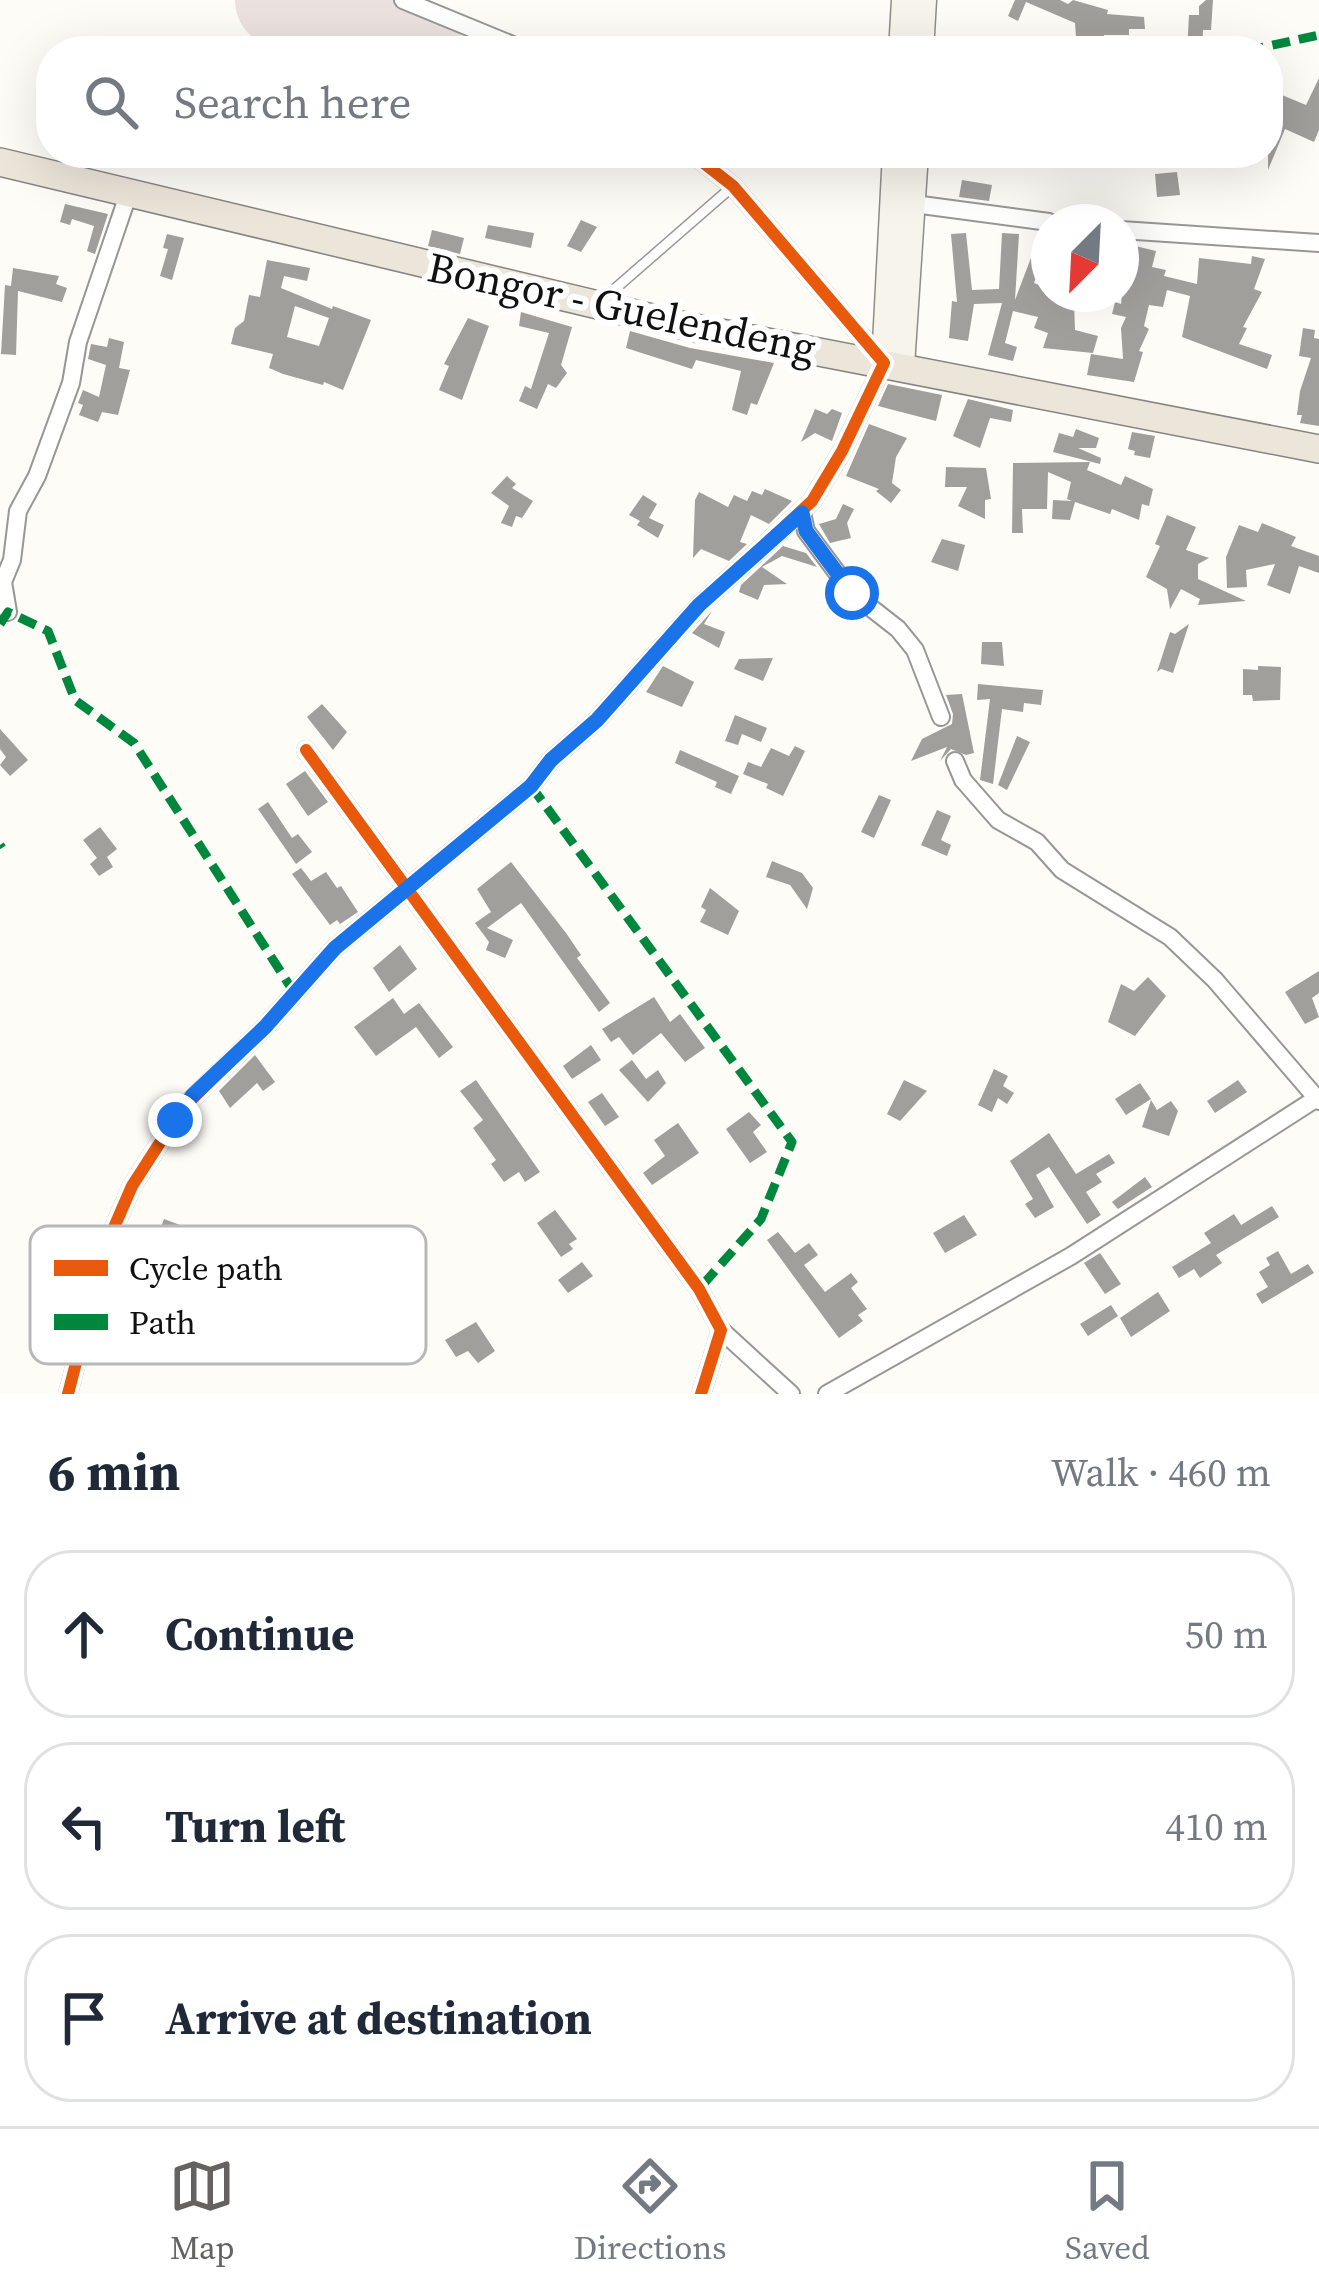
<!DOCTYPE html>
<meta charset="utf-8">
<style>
:root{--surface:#fff;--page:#f2f2f3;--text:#1f2937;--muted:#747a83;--line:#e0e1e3;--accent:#646362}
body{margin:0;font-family:"Source Serif 4",serif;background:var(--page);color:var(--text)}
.compass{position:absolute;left:1031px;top:204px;width:108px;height:108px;border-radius:50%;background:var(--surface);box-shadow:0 12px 48px #0002;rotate:204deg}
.stop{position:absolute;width:36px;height:36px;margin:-27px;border:9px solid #1a73e8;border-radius:50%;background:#fff}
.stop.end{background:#1a73e8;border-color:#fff;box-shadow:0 3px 12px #0008}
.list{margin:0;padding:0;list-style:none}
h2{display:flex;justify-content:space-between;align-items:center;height:156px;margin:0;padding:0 48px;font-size:51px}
h2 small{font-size:39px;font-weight:400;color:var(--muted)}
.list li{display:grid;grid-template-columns:78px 1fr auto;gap:36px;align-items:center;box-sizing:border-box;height:168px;margin:0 24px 24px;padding:0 24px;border:3px solid var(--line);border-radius:48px}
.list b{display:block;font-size:45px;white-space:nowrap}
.list em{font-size:39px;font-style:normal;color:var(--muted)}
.icon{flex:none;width:66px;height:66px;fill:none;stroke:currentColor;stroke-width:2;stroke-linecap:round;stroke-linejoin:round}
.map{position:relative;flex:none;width:1319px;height:1394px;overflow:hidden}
.search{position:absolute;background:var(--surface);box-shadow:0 12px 48px #0002;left:36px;right:36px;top:36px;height:132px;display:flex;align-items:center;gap:30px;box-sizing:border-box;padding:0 42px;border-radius:48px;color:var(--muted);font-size:45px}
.sheet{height:732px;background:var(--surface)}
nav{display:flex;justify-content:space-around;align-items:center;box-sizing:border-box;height:168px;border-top:3px solid var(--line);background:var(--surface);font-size:33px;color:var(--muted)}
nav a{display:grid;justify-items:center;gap:6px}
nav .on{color:var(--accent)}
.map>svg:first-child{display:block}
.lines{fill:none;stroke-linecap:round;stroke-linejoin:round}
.runway{stroke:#ebe1df;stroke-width:96}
.building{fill:#a19f9c;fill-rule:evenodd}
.service-casing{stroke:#979795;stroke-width:12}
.minor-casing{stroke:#979795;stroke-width:20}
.secondary-casing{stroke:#8e8d8b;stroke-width:27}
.trunk-casing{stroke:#858482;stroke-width:30}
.service{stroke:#fffffe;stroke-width:9}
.minor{stroke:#fffffe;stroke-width:16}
.secondary{stroke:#f6f4eb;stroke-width:24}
.trunk{stroke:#ece5da;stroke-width:27}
.quiet{stroke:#00873e;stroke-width:9;stroke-dasharray:18 9;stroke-linecap:butt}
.cycleway-casing{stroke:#fff;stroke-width:20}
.cycleway{stroke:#e8590c;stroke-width:12}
.route{stroke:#1a73e8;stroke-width:15}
.labels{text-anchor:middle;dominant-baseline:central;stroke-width:12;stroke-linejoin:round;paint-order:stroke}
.street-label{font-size:42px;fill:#111;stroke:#fff}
.key{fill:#fff;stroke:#b8b8b8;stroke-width:3}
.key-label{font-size:33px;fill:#111}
</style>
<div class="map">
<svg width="1319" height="1394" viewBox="0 0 1319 1394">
<rect width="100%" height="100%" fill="#fdfcf7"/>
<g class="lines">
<path class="runway" d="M283 0 415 50"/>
</g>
<g class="building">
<path d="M1015 0H1060L1068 4 1073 0 1108 10 1107 14 1144 17 1145 29H1129V35H1104L1105 51H1092L1091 36 1076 37 1075 23 1026 2 1018 21 1008 16Z"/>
<path d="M1206 0H1213L1211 30H1203L1202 51H1187L1189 15H1199V6Z"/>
<path d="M1319 78V130L1314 142 1285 129 1268 170V101L1273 102 1277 93 1306 105Z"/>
<path d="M1177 172 1180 195 1157 197 1155 174Z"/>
<path d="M962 180 992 185 989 201 959 197Z"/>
<path d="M65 204 108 214 95 254 87 251 94 226 72 219 70 225 60 222Z"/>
<path d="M581 220 597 227 581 252 567 246Z"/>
<path d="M488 225 534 233 531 248 485 238Z"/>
<path d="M432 230 464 238 460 254 428 246Z"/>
<path d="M966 233 972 290 999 289 1002 233 1019 234 1015 300 1040 234 1049 237V258L1043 256 1034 283 1049 289V294H1058L1054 302H1074L1075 330 1098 336 1093 353 1043 348 1048 333 1034 328 1038 317 1013 311 1005 343 1017 347 1013 361 988 355 1002 303 974 304 968 341 949 338 952 301 957 302 951 234Z"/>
<path d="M167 234 184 238 172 280 160 276 168 249 163 248Z"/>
<path d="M1127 244 1156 251 1152 267 1166 270 1164 276 1197 284 1199 258 1251 264 1252 256 1265 259 1254 289 1262 292 1243 327 1247 328 1239 344 1272 355 1267 369 1182 337 1190 296 1167 290 1163 307 1149 305 1144 326 1149 329 1139 351 1143 352 1134 382 1087 375 1091 354 1123 359 1121 328 1126 317 1112 314 1115 302 1121 304Z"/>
<path d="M267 260 310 268 307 281 284 276 281 288 332 309 333 306 371 320 343 390 324 382 323 385 283 374 269 368 273 354 231 344 235 328 244 321 249 295 260 297ZM295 306 329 318 319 346 287 337Z"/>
<path d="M13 268 59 276 56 284 67 288 62 302 18 291 16 355 1 354 5 285 11 286Z"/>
<path d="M521 312 572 327 561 365 567 373 556 388 548 384 537 409 519 401 525 386 531 389 549 333 519 326Z"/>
<path d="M468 318 489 326 462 400 439 390 449 366 444 364Z"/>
<path d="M1303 328 1315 330 1314 338 1319 339V426L1300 423 1302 415H1297L1300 391 1311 358 1299 356Z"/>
<path d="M630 331 690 348 774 363 757 405 751 403 747 415 732 410 741 371 696 360 692 369 626 348Z"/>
<path d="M109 338 124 342 119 368 130 370 118 415 102 412 98 422 79 415 83 405 78 403 83 390 99 397 106 365 88 359 91 344 107 347Z"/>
<path d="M888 384 942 395 936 421 878 406Z"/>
<path d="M968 399 1013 410 1011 422 990 418 980 448 953 436Z"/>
<path d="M815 409 827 414 832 409 842 413 832 441 815 433 801 442Z"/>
<path d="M869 424 907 438 896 457 892 483 901 490 891 503 876 491 879 489 846 476Z"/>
<path d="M1076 429 1099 438 1096 448H1078L1101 458 1100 464 1053 452 1059 433 1073 437Z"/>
<path d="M1132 432 1155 436 1150 458 1134 455 1135 451 1128 449Z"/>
<path d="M1090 462 1087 470 1121 485 1125 476 1153 489 1149 506 1142 504 1139 520 1112 509 1110 514 1075 502 1070 520 1052 519 1053 500 1072 501 1067 499 1071 482 1048 472 1047 509H1022L1023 533H1012L1013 463Z"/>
<path d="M946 467 986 468 991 499 985 500V519L958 506 967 487H945Z"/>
<path d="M507 476 516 484 512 488 533 501 522 518 516 516 512 527 501 523 509 506 491 493Z"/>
<path d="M765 489 792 501 769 524 751 515 740 542 747 544 729 561 701 549 693 558 695 500 699 492 728 507 734 495 747 501 752 491 762 495Z"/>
<path d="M643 495 657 504 649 518 664 525 658 538 637 525 640 521 629 515Z"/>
<path d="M843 504 854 509 847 523 851 538 830 543 819 524 836 519Z"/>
<path d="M1167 515 1196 527 1186 550 1209 558 1198 564V579L1246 601 1198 605 1200 599 1181 589 1170 609 1167 589 1146 577 1160 546 1155 544Z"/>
<path d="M1262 523 1296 537 1291 546 1319 556V573L1299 566 1290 594 1267 585 1275 564 1246 570 1247 587 1227 588 1226 557 1239 525 1258 532Z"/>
<path d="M942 539 965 545 958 571 931 562Z"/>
<path d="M783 546 806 553 817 567 782 556 762 567 787 584 764 585 758 600 739 592 741 585Z"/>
<path d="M712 611 704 624 725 632 719 648 692 633Z"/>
<path d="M1189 624 1173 673 1161 669 1157 672 1170 632 1175 634Z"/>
<path d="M982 642H1002L1004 666 981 664Z"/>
<path d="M773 658 763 681 734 669 739 659Z"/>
<path d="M663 666 694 682 682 707 646 692Z"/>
<path d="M1258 666 1281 667 1280 700 1253 701 1252 695H1243V669L1258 670Z"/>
<path d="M978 684 1043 690 1041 705 1024 703 1023 712 1002 709 993 784 980 780 990 699 977 700Z"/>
<path d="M962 694 974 753 966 755 951 749 940 761 947 747 911 761 922 739 952 724 953 714 946 695Z"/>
<path d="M322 704 347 732 333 750 307 717Z"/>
<path d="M735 715 767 728 761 742 742 734 738 745 725 741Z"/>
<path d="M0 729 28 760 10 776 0 765 6 757 0 749Z"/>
<path d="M1017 736 1030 742 1007 790 998 785Z"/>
<path d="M795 746 805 751 783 796 766 788 768 784 743 774 748 762 761 767 771 748 789 756Z"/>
<path d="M680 750 739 776 731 794 715 787 717 782 675 763Z"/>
<path d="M305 771 328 802 308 816 286 784Z"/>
<path d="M879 795 891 800 874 838 861 832Z"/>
<path d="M268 802 292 838 298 834 312 852 296 864 258 809Z"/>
<path d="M937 810 951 816 941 840 951 845 947 856 921 845Z"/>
<path d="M100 827 117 849 107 857 113 867 99 876 90 864 97 858 83 840Z"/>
<path d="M772 861 802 873 813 888 807 909 790 885 766 877Z"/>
<path d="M511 862 566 933 581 955 577 958 610 1003 599 1012 521 903 487 928 513 940 505 958 486 950 489 942 475 923 491 912 477 889Z"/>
<path d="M301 868 311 881 326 872 337 888 341 886 358 912 340 924 337 920 330 925 292 874Z"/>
<path d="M710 888 739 911 728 935 700 922 706 910 701 907Z"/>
<path d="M400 945 417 969 389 992 373 968Z"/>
<path d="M1319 971V993L1312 998 1319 1017 1305 1024 1285 992Z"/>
<path d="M1148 977 1166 996 1135 1036 1108 1022 1121 984 1134 991Z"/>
<path d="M654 997 670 1022 680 1014 705 1048 685 1062 661 1033 633 1055 619 1037 611 1042 602 1029Z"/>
<path d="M393 998 404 1014 419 1003 453 1047 439 1058 416 1027 376 1056 354 1027Z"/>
<path d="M591 1045 601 1060 572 1079 563 1066Z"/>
<path d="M255 1055 275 1082 263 1091 257 1083 230 1108 219 1091Z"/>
<path d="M632 1060 646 1079 658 1070 666 1083 648 1102 619 1070Z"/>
<path d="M994 1069 1008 1076 1003 1086 1014 1093 1007 1104 998 1098 992 1112 978 1105Z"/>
<path d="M476 1080 540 1172 525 1182 519 1172 504 1182 491 1164 496 1160 473 1128 483 1120 460 1091Z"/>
<path d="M904 1080 927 1091 900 1121 887 1114Z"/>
<path d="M1238 1080 1247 1092 1215 1113 1207 1101Z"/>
<path d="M1140 1083 1151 1099 1126 1115 1115 1099Z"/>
<path d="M602 1093 619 1117 605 1126 588 1102Z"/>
<path d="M1151 1100 1157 1110 1171 1101 1178 1111 1169 1136 1142 1127Z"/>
<path d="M749 1112 761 1125 753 1132 767 1152 750 1163 726 1129Z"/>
<path d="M678 1123 699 1153 652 1185 643 1173 665 1156 654 1140Z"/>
<path d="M1049 1133 1076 1174 1109 1154 1115 1163 1096 1174 1102 1182 1086 1192 1101 1215 1087 1224 1049 1167 1036 1175 1054 1207 1035 1218 1025 1204 1033 1199 1010 1161Z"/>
<path d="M1145 1177 1152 1187 1118 1209 1112 1202Z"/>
<path d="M1272 1206 1279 1217 1216 1255 1222 1263 1200 1278 1194 1269 1179 1278 1172 1267 1211 1243 1204 1233 1234 1214 1241 1225Z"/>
<path d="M555 1210 577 1239 569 1244 573 1249 561 1257 537 1223Z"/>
<path d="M964 1215 977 1235 945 1253 933 1233Z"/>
<path d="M164 1219 193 1230 186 1248 174 1243 169 1256 153 1250Z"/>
<path d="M778 1232 795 1253 809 1243 818 1255 804 1265 825 1292 851 1273 858 1282 851 1288 867 1309 858 1315 863 1321 839 1338 767 1240Z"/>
<path d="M1278 1251 1291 1274 1308 1264 1314 1273 1262 1304 1256 1294 1268 1287 1259 1272 1270 1265 1266 1258Z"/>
<path d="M1100 1253 1121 1284 1105 1294 1084 1263Z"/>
<path d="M582 1262 593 1276 568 1293 558 1280Z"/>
<path d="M1158 1292 1170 1311 1131 1337 1120 1318Z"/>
<path d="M1111 1305 1118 1316 1088 1336 1080 1324Z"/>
<path d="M476 1322 495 1351 478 1363 468 1351 456 1357 445 1340Z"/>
</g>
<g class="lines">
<defs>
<path id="service" d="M601 301 733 186"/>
<g id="minor">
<path d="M403 0 527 51"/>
<path d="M914 204 1049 222"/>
<path d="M1121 230 1319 243"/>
<path d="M802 513 806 531 852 593 898 629 915 650 941 717"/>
<path d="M8 612 3 582 12 560 18 511 37 476 71 383 78 342 128 195"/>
<path d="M306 750 699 1289 721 1330 701 1394"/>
<path d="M955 761 963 780 998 820 1037 842 1062 870 1170 937 1215 980 1319 1101"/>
<path d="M721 1330 791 1394"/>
<path d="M68 1394 106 1246 132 1186 181 1110 265 1027 335 948 531 786 551 760 597 720 699 606 812 501 842 451 884 363 733 186 691 153"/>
<path d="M827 1394 1071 1256 1317 1098"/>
</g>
<g id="secondary">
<path d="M901 51 904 0"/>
<path d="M921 51 924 0"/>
<path d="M884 363 895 153"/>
<path d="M902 366 916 153"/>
</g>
<path id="trunk" d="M0 162 690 327 1319 449"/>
</defs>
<use href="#service" class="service-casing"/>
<use href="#minor" class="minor-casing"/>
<use href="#secondary" class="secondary-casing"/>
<use href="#trunk" class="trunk-casing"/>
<use href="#service" class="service"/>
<use href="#minor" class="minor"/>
<use href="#secondary" class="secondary"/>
<use href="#trunk" class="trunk"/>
<g class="quiet">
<path d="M1246 51 1319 35"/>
<path d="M0 624 8 612 48 631 75 700 134 743 295 994"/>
<path d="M531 786 792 1142 761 1219 699 1289"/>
<path d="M0 845 2 848"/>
</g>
<defs>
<g id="cycleway">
<path d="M306 750 699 1289 721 1330 701 1394"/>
<path d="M68 1394 106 1246 132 1186 181 1110 265 1027 335 948 531 786 551 760 597 720 699 606 812 501 842 451 884 363 733 186 691 153"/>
</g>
</defs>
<use href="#cycleway" class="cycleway-casing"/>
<use href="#cycleway" class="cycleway"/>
</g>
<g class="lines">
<path class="route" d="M175 1120 192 1096 265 1027 335 948 531 786 551 760 597 720 699 605 802 513 806 531 852 593"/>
</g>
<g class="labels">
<g class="street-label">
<text transform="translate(622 307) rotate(12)">Bongor - Guelendeng</text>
</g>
</g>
<rect x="30" y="1226" width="396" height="138" rx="18" class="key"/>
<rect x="54" y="1260" width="54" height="16" fill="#e8590c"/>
<rect x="54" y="1314" width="54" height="16" fill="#00873e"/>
<g class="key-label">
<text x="129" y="1280">Cycle path</text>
<text x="129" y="1334">Path</text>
</g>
</svg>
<svg class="compass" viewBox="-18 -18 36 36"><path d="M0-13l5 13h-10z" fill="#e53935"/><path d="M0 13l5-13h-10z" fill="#747a83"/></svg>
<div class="stop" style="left:852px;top:593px"></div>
<div class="stop end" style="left:175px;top:1120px"></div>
<div class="search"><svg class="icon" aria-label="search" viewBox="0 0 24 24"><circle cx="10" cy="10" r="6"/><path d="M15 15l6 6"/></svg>Search here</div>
</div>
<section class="sheet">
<h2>6 min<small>Walk · 460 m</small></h2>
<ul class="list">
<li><svg class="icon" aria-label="ahead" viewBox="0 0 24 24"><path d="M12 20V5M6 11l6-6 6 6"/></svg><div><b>Continue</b></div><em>50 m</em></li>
<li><svg class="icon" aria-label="left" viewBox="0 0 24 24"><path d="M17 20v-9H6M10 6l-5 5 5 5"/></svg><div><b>Turn left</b></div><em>410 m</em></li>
<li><svg class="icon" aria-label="arrive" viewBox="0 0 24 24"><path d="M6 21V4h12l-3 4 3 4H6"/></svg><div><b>Arrive at destination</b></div></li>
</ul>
</section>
<nav>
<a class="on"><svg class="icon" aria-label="map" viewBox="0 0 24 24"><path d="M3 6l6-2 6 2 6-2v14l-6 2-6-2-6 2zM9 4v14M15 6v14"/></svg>Map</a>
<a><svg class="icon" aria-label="directions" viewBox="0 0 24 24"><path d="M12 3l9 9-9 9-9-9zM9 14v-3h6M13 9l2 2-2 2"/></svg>Directions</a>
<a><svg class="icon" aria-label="saved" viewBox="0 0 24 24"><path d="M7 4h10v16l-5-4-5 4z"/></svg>Saved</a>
</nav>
